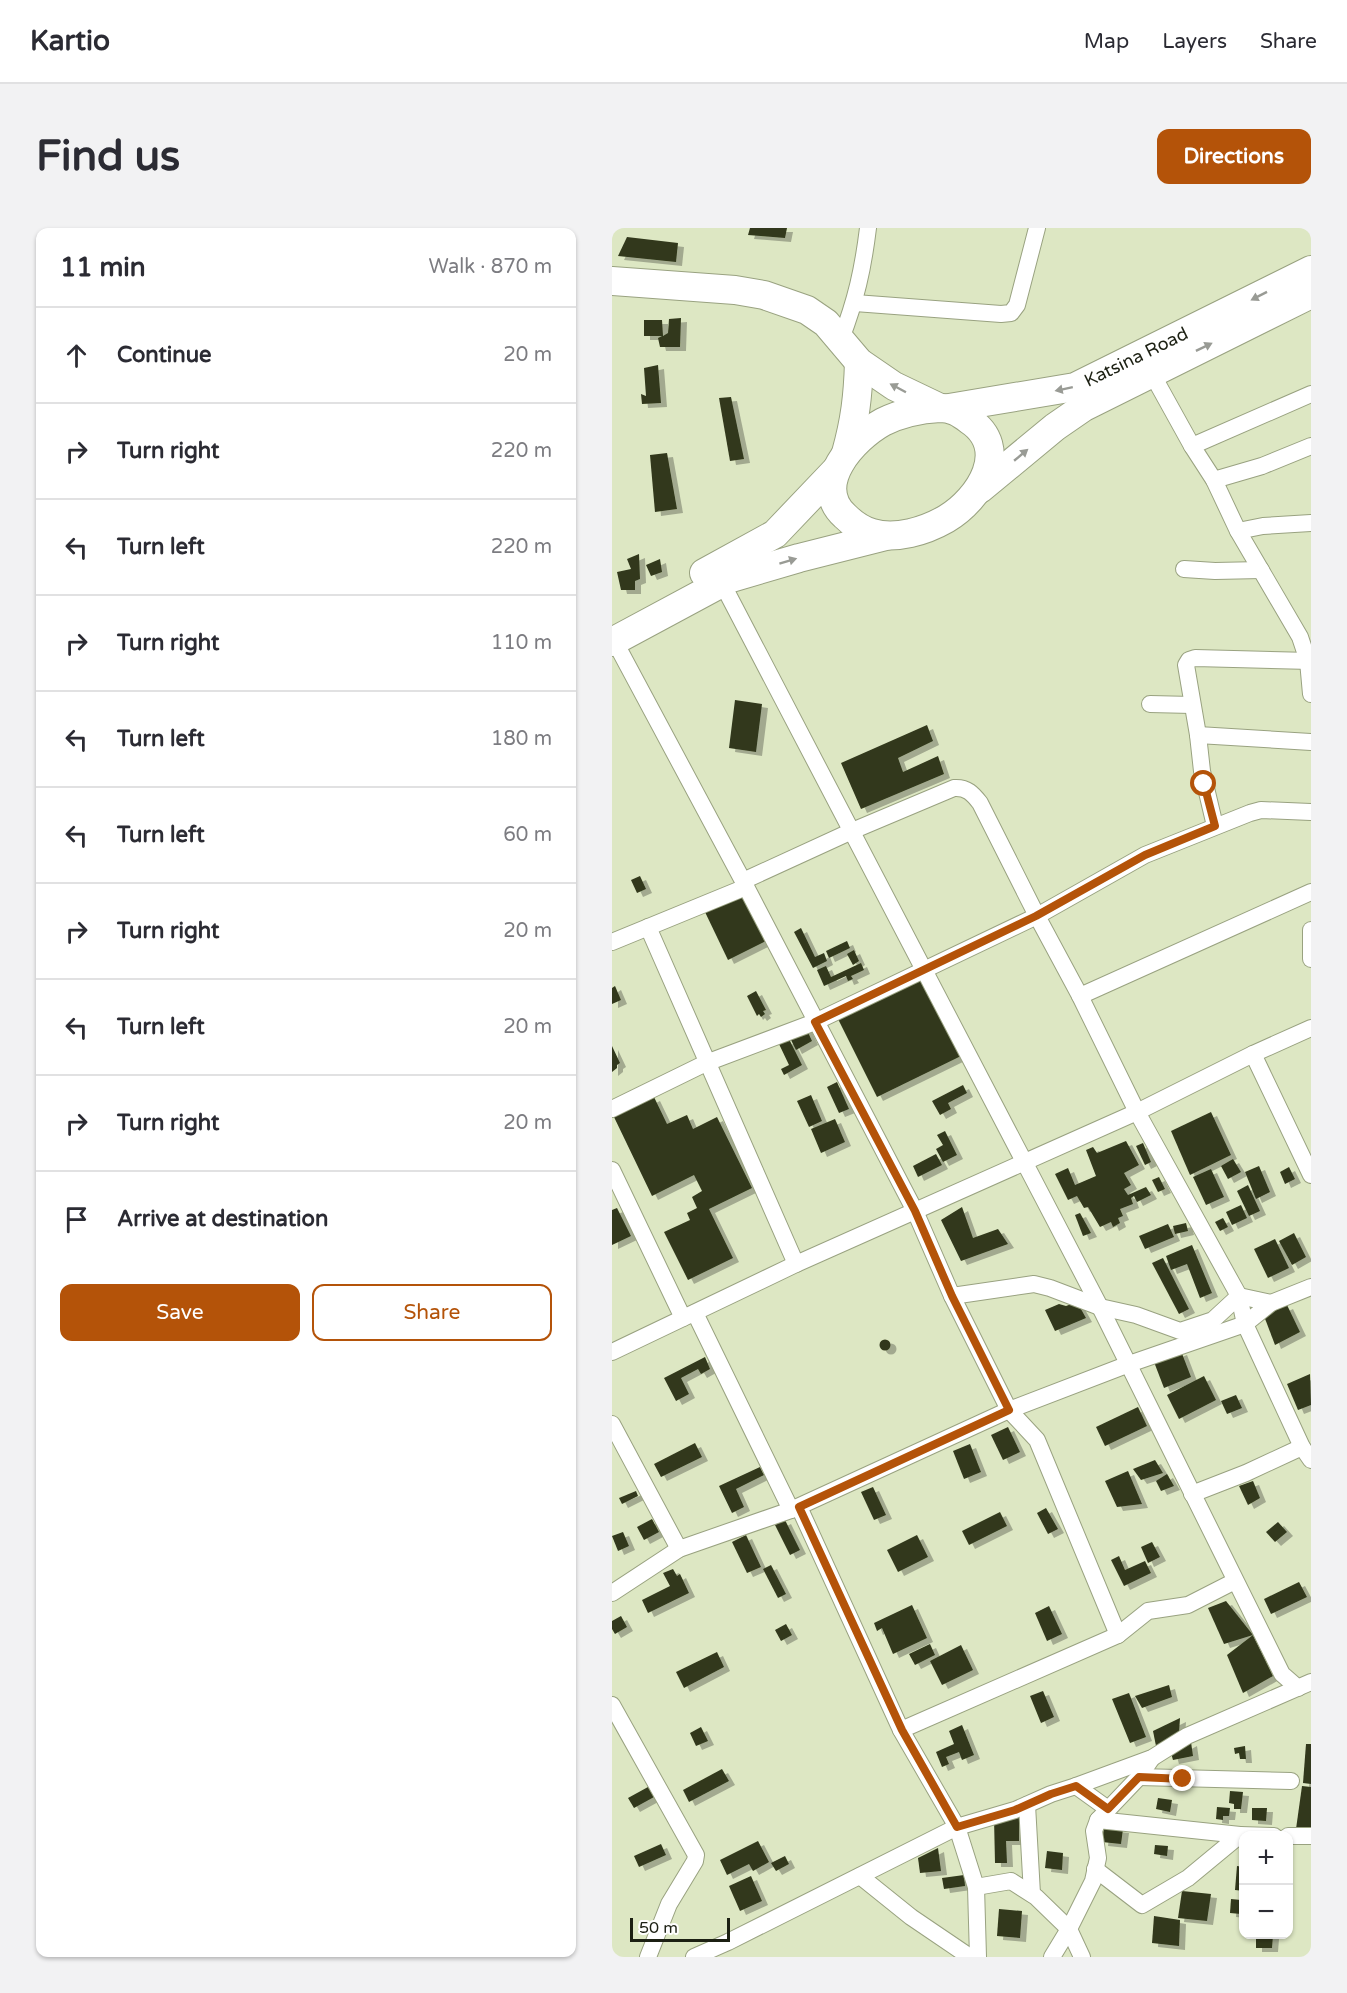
<!DOCTYPE html>
<meta charset="utf-8">
<style>
:root{--surface:#fff;--page:#f2f2f3;--text:#2b2b33;--muted:#7c7c81;--line:#e1e1e2;--accent:#b45309}
body{margin:0;font-family:"Varela Round",sans-serif;background:var(--page);color:var(--text)}
.controls{position:absolute;right:18px;bottom:18px;display:grid;overflow:hidden;border-radius:12px;box-shadow:0 2px 4px #0004}
.controls button{width:54px;height:54px;display:grid;place-items:center;padding:0;border:0;border-bottom:2px solid var(--line);background:var(--surface);color:var(--text);font:30px sans-serif}
.scale{position:absolute;left:18px;bottom:15px;width:100px;box-sizing:border-box;padding-left:6px;border:3px solid #1c2013;border-top:0;font-size:16px;line-height:21px;white-space:nowrap;color:#1c2013;-webkit-text-stroke:4px #fff;paint-order:stroke}
.stop{position:absolute;width:18px;height:18px;margin:-14px;border:4px solid #b45309;border-radius:50%;background:#fff}
.stop.end{background:#b45309;border-color:#fff;box-shadow:0 2px 6px #0008}
.list{margin:0;padding:0;list-style:none}
h2{display:flex;justify-content:space-between;align-items:center;height:78px;margin:0;padding:0 24px;font-size:26px}
h2 small{font-size:20px;font-weight:400;color:var(--muted)}
.list li{display:grid;grid-template-columns:39px 1fr auto;gap:18px;align-items:center;box-sizing:border-box;height:96px;padding:0 24px;border-top:2px solid var(--line)}
.list b{display:block;font-size:22px;white-space:nowrap}
.list em{font-size:20px;font-style:normal;color:var(--muted)}
.actions{display:flex;gap:12px;padding:18px 24px}
.actions a{flex:1;padding:14px 0;border:2px solid var(--accent);border-radius:12px;text-align:center;font-size:21px;color:var(--accent)}
.actions .main{background:var(--accent);color:#fff}
.icon{flex:none;width:33px;height:33px;fill:none;stroke:currentColor;stroke-width:2;stroke-linecap:round;stroke-linejoin:round}
.map{position:relative;flex:none;width:699px;height:1729px;overflow:hidden;border-radius:12px}
header{display:flex;align-items:center;gap:36px;box-sizing:border-box;height:84px;padding:0 30px;background:var(--surface);border-bottom:2px solid var(--line)}
header strong{font-size:28px}
nav{display:flex;gap:33px;margin-inline-start:auto;font-size:21px}
.intro{display:flex;align-items:center;justify-content:space-between;box-sizing:border-box;height:144px;padding:0 36px}
h1{margin:0;font-size:42px}
.button{padding:15px 27px;border-radius:12px;background:var(--accent);color:#fff;font-size:21px;font-weight:700}
main{display:flex;gap:36px;padding:0 36px}
aside{flex:1;background:var(--surface);border-radius:12px;box-shadow:0 2px 4px #0004}
.map>svg:first-child{display:block}
.building{fill:#31381b;filter:url(#shadow)}
.lines{fill:none;stroke-linecap:round;stroke-linejoin:round}
.street-casing{stroke:#99a280;stroke-width:18}
.highway-casing{stroke:#99a280;stroke-width:30}
.street{stroke:#fff;stroke-width:16}
.highway{stroke:#fff;stroke-width:28}
.oneway{fill:#999b95}
.route{stroke:#b45309;stroke-width:8}
.labels{text-anchor:middle;dominant-baseline:central;stroke-width:6;stroke-linejoin:round;paint-order:stroke}
.street-label{font-size:18px;fill:#1c2013;stroke:#fff}
</style>
<header>
<strong>Kartio</strong>
<nav><a>Map</a><a>Layers</a><a>Share</a></nav>
</header>
<div class="intro"><h1>Find us</h1><a class="button">Directions</a></div>
<main>
<aside>
<h2>11 min<small>Walk · 870 m</small></h2>
<ul class="list">
<li><svg class="icon" aria-label="ahead" viewBox="0 0 24 24"><path d="M12 20V5M6 11l6-6 6 6"/></svg><div><b>Continue</b></div><em>20 m</em></li>
<li><svg class="icon" aria-label="right" viewBox="0 0 24 24"><path d="M7 20v-9h11M14 6l5 5-5 5"/></svg><div><b>Turn right</b></div><em>220 m</em></li>
<li><svg class="icon" aria-label="left" viewBox="0 0 24 24"><path d="M17 20v-9H6M10 6l-5 5 5 5"/></svg><div><b>Turn left</b></div><em>220 m</em></li>
<li><svg class="icon" aria-label="right" viewBox="0 0 24 24"><path d="M7 20v-9h11M14 6l5 5-5 5"/></svg><div><b>Turn right</b></div><em>110 m</em></li>
<li><svg class="icon" aria-label="left" viewBox="0 0 24 24"><path d="M17 20v-9H6M10 6l-5 5 5 5"/></svg><div><b>Turn left</b></div><em>180 m</em></li>
<li><svg class="icon" aria-label="left" viewBox="0 0 24 24"><path d="M17 20v-9H6M10 6l-5 5 5 5"/></svg><div><b>Turn left</b></div><em>60 m</em></li>
<li><svg class="icon" aria-label="right" viewBox="0 0 24 24"><path d="M7 20v-9h11M14 6l5 5-5 5"/></svg><div><b>Turn right</b></div><em>20 m</em></li>
<li><svg class="icon" aria-label="left" viewBox="0 0 24 24"><path d="M17 20v-9H6M10 6l-5 5 5 5"/></svg><div><b>Turn left</b></div><em>20 m</em></li>
<li><svg class="icon" aria-label="right" viewBox="0 0 24 24"><path d="M7 20v-9h11M14 6l5 5-5 5"/></svg><div><b>Turn right</b></div><em>20 m</em></li>
<li><svg class="icon" aria-label="arrive" viewBox="0 0 24 24"><path d="M6 21V4h12l-3 4 3 4H6"/></svg><div><b>Arrive at destination</b></div></li>
</ul>
<div class="actions"><a class="main">Save</a><a>Share</a></div>
</aside>
<div class="map">
<svg width="699" height="1729" viewBox="0 0 699 1729">
<defs>
<filter id="shadow"><feDropShadow dx="6" dy="4" stdDeviation="0" flood-color="#0004"/></filter>
</defs>
<rect width="100%" height="100%" fill="#dde7c3"/>
<g class="building">
<path d="M138 0H175L173 10 136 7Z"/>
<path d="M15 9 66 15 64 34 6 28Z"/>
<path d="M69 90 68 119H48L46 110 50 108H32V92H50L51 108 56 105 57 91Z"/>
<path d="M46 137 49 175 30 176 29 166 34 168 32 140Z"/>
<path d="M119 169 132 231 118 233 107 170Z"/>
<path d="M55 225 65 281 43 284 38 227Z"/>
<path d="M27 326 28 351 23 353V362H9L5 344 19 341 15 331Z"/>
<path d="M48 331 50 344 39 348 34 337Z"/>
<path d="M123 472 150 476 144 524 117 520Z"/>
<path d="M315 497 321 513 286 530 291 544 326 528 332 546 249 581 229 535Z"/>
<path d="M28 648 34 661 25 665 19 652Z"/>
<path d="M131 666 154 713 116 732 93 684Z"/>
<path d="M189 700 203 729 212 725 215 733 201 740 182 704Z"/>
<path d="M235 713 238 720 217 730 214 723Z"/>
<path d="M242 722 247 733 241 737 235 726Z"/>
<path d="M249 735 252 742 239 748 241 751 236 753 234 748 212 758 205 742 214 738 219 749Z"/>
<path d="M307 745 349 828 265 869 224 787Z"/>
<path d="M3 758 9 772 0 776V760Z"/>
<path d="M144 763 154 782 151 783 153 786 149 789 147 786 145 788 135 768Z"/>
<path d="M194 800 200 813 184 822 177 808Z"/>
<path d="M177 811 190 837 172 847 169 841 177 837 167 816Z"/>
<path d="M0 818 8 835 5 837V840L0 844Z"/>
<path d="M225 854 237 881 227 885 215 859Z"/>
<path d="M351 857 355 865 336 875 339 881 328 887 320 873Z"/>
<path d="M199 867 210 893 197 899 185 873Z"/>
<path d="M42 869 55 896 75 887 81 901 105 889 140 960 97 981 121 1030 76 1052 52 1004 78 992 75 985 85 980 80 969 90 963 82 947 40 968 2 889Z"/>
<path d="M599 884 619 927 578 947 559 903Z"/>
<path d="M223 891 233 914 209 925 199 901Z"/>
<path d="M333 903 345 927 331 934 324 921 331 917 325 907Z"/>
<path d="M514 913 527 937 512 945 519 957 512 961 516 967 534 959 539 967 525 974 522 968 519 970 521 976 508 981 511 988 506 990 508 995 501 999 499 994 488 999 476 979 472 980 465 968 456 972 443 946 456 940 463 957 484 948 474 922 481 919 485 925Z"/>
<path d="M531 915 539 934 533 937 524 918Z"/>
<path d="M324 926 330 937 306 949 301 938Z"/>
<path d="M621 931 629 944 616 951 609 938Z"/>
<path d="M647 938 658 964 644 971 633 944Z"/>
<path d="M677 939 683 951 673 956 668 944Z"/>
<path d="M599 941 612 969 594 977 581 949Z"/>
<path d="M547 949 553 961 546 964 540 952Z"/>
<path d="M636 957 648 983 637 988 625 963Z"/>
<path d="M629 977 635 990 620 997 614 984Z"/>
<path d="M350 979 361 1010 386 1001 396 1016 349 1033 329 992Z"/>
<path d="M5 980 19 1008 0 1017V982Z"/>
<path d="M468 985 479 1005 471 1008 463 987Z"/>
<path d="M611 990 616 999 608 1003 603 994Z"/>
<path d="M574 995 576 1003 563 1006 561 998Z"/>
<path d="M556 996 562 1009 533 1021 527 1008Z"/>
<path d="M682 1005 694 1029 680 1037 667 1013Z"/>
<path d="M663 1011 677 1040 656 1050 642 1021Z"/>
<path d="M580 1017 600 1065 588 1070 575 1036 559 1042 554 1028Z"/>
<path d="M551 1030 577 1081 567 1086 540 1035Z"/>
<path d="M465 1074 474 1090 443 1103 433 1082 447 1076 454 1078Z"/>
<path d="M675 1077 688 1104 663 1117 652 1088Z"/>
<circle cx="273" cy="1117" r="5.5"/>
<path d="M569 1123 579 1149 552 1160 542 1134Z"/>
<path d="M93 1129 98 1141 89 1146 86 1141 69 1150 77 1166 64 1173 52 1150Z"/>
<path d="M698 1146 699 1177 686 1182 675 1156Z"/>
<path d="M592 1148 604 1172 567 1191 555 1167Z"/>
<path d="M624 1167 630 1180 615 1186 609 1173Z"/>
<path d="M526 1179 535 1198 493 1218 484 1199Z"/>
<path d="M396 1199 408 1224 391 1232 379 1207Z"/>
<path d="M83 1215 90 1229 49 1249 42 1236Z"/>
<path d="M358 1216 369 1244 352 1251 341 1223Z"/>
<path d="M543 1232 551 1245 529 1252 521 1241Z"/>
<path d="M148 1239 152 1247 124 1261 132 1279 120 1285 107 1258Z"/>
<path d="M516 1243 530 1276 505 1279 493 1253Z"/>
<path d="M555 1246 562 1258 549 1263 544 1253Z"/>
<path d="M641 1253 648 1270 636 1277 627 1258Z"/>
<path d="M261 1259 274 1287 262 1292 249 1264Z"/>
<path d="M24 1263 26 1268 10 1276 7 1270Z"/>
<path d="M434 1280 446 1301 436 1306 425 1285Z"/>
<path d="M388 1284 395 1298 357 1317 350 1303Z"/>
<path d="M40 1291 47 1304 32 1312 25 1299Z"/>
<path d="M173 1292 188 1322 178 1327 163 1297Z"/>
<path d="M666 1294 675 1304 663 1314 654 1304Z"/>
<path d="M11 1304 17 1318 6 1323 0 1308Z"/>
<path d="M134 1307 149 1339 135 1345 120 1314Z"/>
<path d="M305 1307 316 1329 286 1344 275 1322Z"/>
<path d="M540 1314 548 1329 536 1335 529 1319Z"/>
<path d="M507 1328 513 1342 533 1333 539 1345 512 1358 499 1332Z"/>
<path d="M159 1337 174 1366 166 1370 151 1341Z"/>
<path d="M61 1341 65 1348 68 1346 77 1365 36 1385 30 1372 58 1358 51 1345Z"/>
<path d="M687 1354 695 1369 659 1386 652 1371Z"/>
<path d="M614 1373 641 1407 612 1416 596 1380Z"/>
<path d="M300 1377 315 1410 281 1426 270 1400 265 1403 262 1395Z"/>
<path d="M437 1378 450 1406 435 1413 423 1385Z"/>
<path d="M9 1388 15 1399 3 1406 0 1401V1393Z"/>
<path d="M174 1396 180 1407 169 1413 163 1402Z"/>
<path d="M641 1407 661 1448 631 1465 615 1427Z"/>
<path d="M318 1416 323 1427 303 1437 297 1426Z"/>
<path d="M349 1417 361 1442 330 1457 318 1433Z"/>
<path d="M105 1424 112 1439 72 1460 64 1444Z"/>
<path d="M557 1457 560 1469 530 1480 523 1468Z"/>
<path d="M431 1463 442 1489 429 1495 418 1468Z"/>
<path d="M517 1465 534 1509 518 1515 500 1471Z"/>
<path d="M568 1490 567 1505 544 1518 541 1503Z"/>
<path d="M350 1497 362 1527 350 1532 347 1524 334 1529 337 1536 330 1539 324 1524 342 1516 337 1503Z"/>
<path d="M89 1499 96 1513 84 1518 78 1505Z"/>
<path d="M579 1514 581 1528 561 1532 559 1525Z"/>
<path d="M694 1516H699V1556L691 1555Z"/>
<path d="M633 1518 634 1531H628L627 1525 623 1526 622 1520Z"/>
<path d="M110 1541 117 1553 77 1574 71 1562Z"/>
<path d="M690 1558 699 1559V1601H684Z"/>
<path d="M36 1559 42 1569 22 1580 16 1570Z"/>
<path d="M618 1563 631 1564 629 1581H622V1576L617 1575Z"/>
<path d="M546 1570 560 1572 558 1584 544 1581Z"/>
<path d="M605 1579 618 1580 617 1588H611V1592L604 1591Z"/>
<path d="M640 1580H655L654 1593 640 1592Z"/>
<path d="M407 1589V1613H394L395 1635H383L382 1590Z"/>
<path d="M492 1599 511 1601 509 1616 490 1614Z"/>
<path d="M146 1613 157 1634 141 1643 137 1636 115 1647 108 1632Z"/>
<path d="M49 1616 54 1627 27 1639 22 1628Z"/>
<path d="M543 1617 556 1618 555 1628 542 1626Z"/>
<path d="M326 1620 329 1643 308 1645 306 1630Z"/>
<path d="M435 1623 451 1625 450 1642 433 1640Z"/>
<path d="M173 1628 177 1636 164 1643 159 1635Z"/>
<path d="M625 1638 632 1639V1663L623 1662Z"/>
<path d="M352 1647 353 1658 332 1661 330 1650Z"/>
<path d="M139 1648 150 1673 128 1683 117 1658Z"/>
<path d="M570 1663 599 1666 595 1693 566 1690Z"/>
<path d="M619 1671 629 1672V1686L618 1685Z"/>
<path d="M387 1681 410 1683 408 1710 385 1708Z"/>
<path d="M542 1688 568 1692 567 1718 540 1715Z"/>
<path d="M644 1707H661L660 1720H644Z"/>
</g>
<g class="lines">
<defs>
<g id="street">
<path d="M243 75 389 86 399 85 405 77 425 0"/>
<path d="M229 111C244 72 251 41 256 0"/>
<path d="M539 144 580 218 602 252 626 303 688 409 696 433 699 466"/>
<path d="M580 218 699 166"/>
<path d="M602 252 650 238 699 218"/>
<path d="M626 303 651 298 699 295"/>
<path d="M572 341 603 343 649 342"/>
<path d="M110 355 488 1079 670 1446 686 1460"/>
<path d="M2 412 131 653 303 983 340 1068 397 1182 425 1212 506 1407"/>
<path d="M538 476 580 477"/>
<path d="M586 507 699 514"/>
<path d="M603 598 590 543 586 507 574 437 577 432 583 430 699 433"/>
<path d="M131 653 240 603 342 560C355 559 361 566 368 575L425 688 468 768 525 884 627 1068 633 1096 690 1219 699 1232"/>
<path d="M36 699 184 1036"/>
<path d="M699 702V731"/>
<path d="M0 714 134 659"/>
<path d="M468 768 699 664"/>
<path d="M641 826 699 947"/>
<path d="M0 881 94 835 203 794 425 688 533 627 638 585 649 582 699 584"/>
<path d="M0 942 71 1090"/>
<path d="M340 1068 422 1056 438 1060 488 1079 524 1087 568 1103 601 1092 627 1068 659 1075"/>
<path d="M83 1085 179 1282"/>
<path d="M0 1124 184 1036 525 884 641 826 699 800"/>
<path d="M0 1196 67 1321"/>
<path d="M580 1266 634 1245 690 1219"/>
<path d="M187 1279 289 1502 345 1599 364 1659 366 1729"/>
<path d="M0 1365 67 1321 179 1282 397 1182 517 1136 633 1096 659 1075 699 1059"/>
<path d="M0 1477 84 1627 83 1633 57 1676 36 1729"/>
<path d="M289 1502 506 1407 536 1383 576 1377 623 1353"/>
<path d="M527 1549 679 1553"/>
<path d="M464 1558 496 1581"/>
<path d="M415 1577 420 1666"/>
<path d="M486 1592 628 1607"/>
<path d="M676 1608H699"/>
<path d="M483 1641 530 1677 576 1650 628 1607 662 1608"/>
<path d="M248 1648 299 1689 358 1729"/>
<path d="M364 1659 399 1653 424 1669 457 1701 470 1729"/>
<path d="M82 1729 116 1714 345 1599 403 1582 439 1566 464 1558 540 1530 575 1508 699 1454"/>
<path d="M440 1729 457 1701 481 1653 486 1630 482 1603 486 1592 527 1549 540 1530"/>
</g>
<g id="highway">
<path d="M0 53 123 62 152 67 195 82 214 95 247 134 282 158 328 180"/>
<path d="M328 180C340 180 348 185 357 192 400 220 368 271 334 291 313 303 284 312 260 305 250 302 241 296 233 288 198 257 242 210 271 194 289 185 309 181 328 180Z"/>
<path d="M337 180 463 159 699 42"/>
<path d="M234 225C243 193 246 168 247 134"/>
<path d="M368 261 443 199 472 179 699 66"/>
<path d="M92 345 163 306 224 242"/>
<path d="M0 414 119 350 187 330 274 308"/>
</g>
</defs>
<use href="#street" class="street-casing"/>
<use href="#highway" class="highway-casing"/>
<use href="#street" class="street"/>
<use href="#highway" class="highway"/>
</g>
<defs><path id="oneway-solid" d="M-6-.8H1V-3.2L6.5 0L1 3.2V.8H-6Z" transform="scale(1.5)"/></defs>
<g class="oneway">
<use href="#oneway-solid" transform="translate(647 68) rotate(153)"/>
<use href="#oneway-solid" transform="translate(592 119) rotate(-26)"/>
<use href="#oneway-solid" transform="translate(286 160) rotate(-152)"/>
<use href="#oneway-solid" transform="translate(452 161) rotate(168)"/>
<use href="#oneway-solid" transform="translate(409 227) rotate(-40)"/>
<use href="#oneway-solid" transform="translate(176 333) rotate(-17)"/>
</g>
<g class="lines">
<path class="route" d="M571 1551 527 1549 496 1581 464 1558 439 1566 403 1582 345 1599 290 1502 187 1279 397 1182 340 1068 303 983 203 794 424 688 533 627 603 598 592 556"/>
</g>
<g class="labels">
<g class="street-label">
<text transform="translate(524 129) rotate(-26)">Katsina Road</text>
</g>
</g>
</svg>
<div class="controls">
<button>+</button>
<button>−</button>
</div>
<div class="scale">50 m</div>
<div class="stop" style="left:592px;top:556px"></div>
<div class="stop end" style="left:571px;top:1551px"></div>
</div>
</main>
